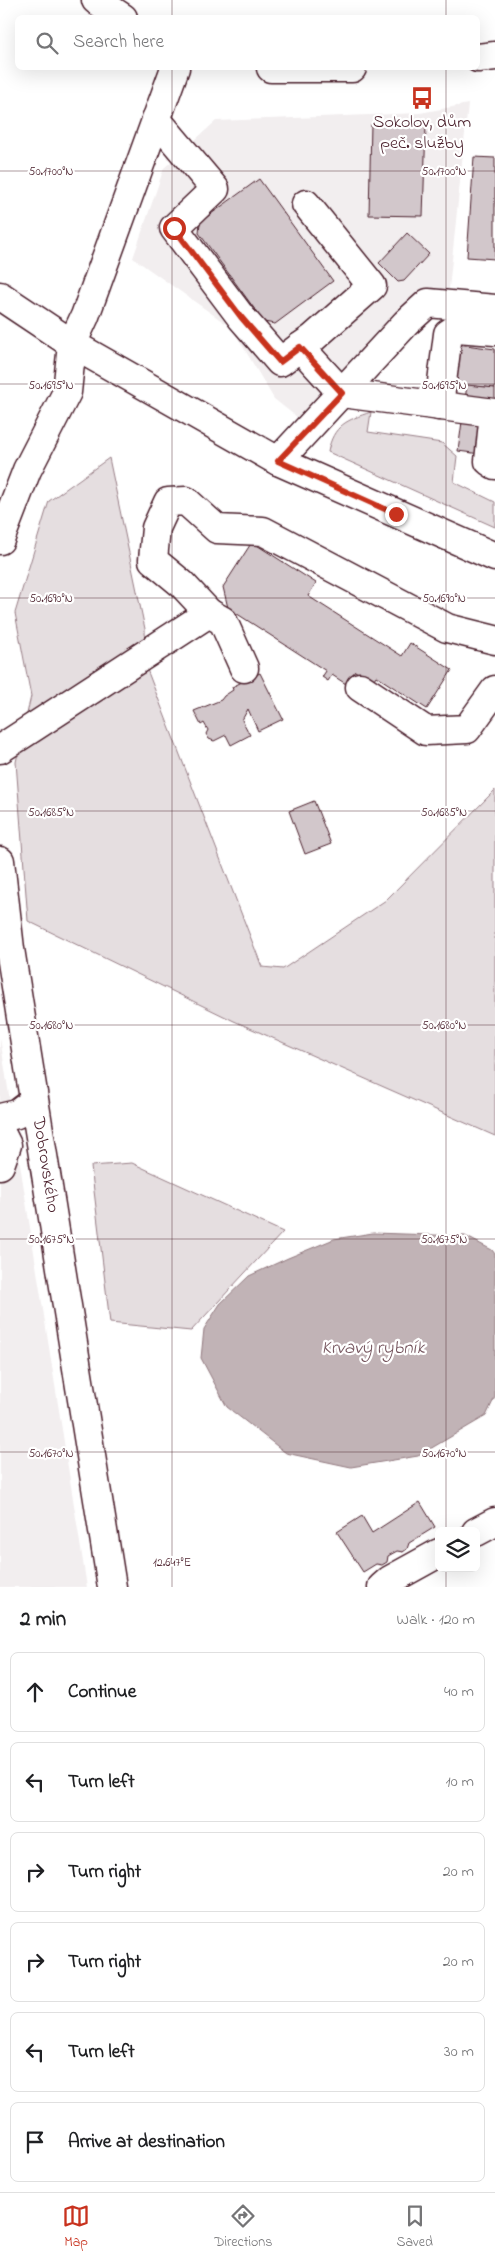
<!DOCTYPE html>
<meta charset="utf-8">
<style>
:root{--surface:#fff;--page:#f6f6f6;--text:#202124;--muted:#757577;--line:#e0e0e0;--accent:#c8321e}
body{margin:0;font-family:"Indie Flower",sans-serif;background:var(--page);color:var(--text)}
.controls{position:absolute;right:15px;bottom:15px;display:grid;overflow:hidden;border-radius:8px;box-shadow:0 5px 20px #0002}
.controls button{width:45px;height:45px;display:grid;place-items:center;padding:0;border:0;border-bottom:1px solid var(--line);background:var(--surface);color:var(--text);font:25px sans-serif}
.stop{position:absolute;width:15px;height:15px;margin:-11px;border:4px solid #c8321e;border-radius:50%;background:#fff}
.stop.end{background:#c8321e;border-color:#fff;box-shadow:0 1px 5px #0008}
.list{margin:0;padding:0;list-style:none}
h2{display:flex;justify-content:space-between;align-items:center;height:65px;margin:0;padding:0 20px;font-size:21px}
h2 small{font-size:16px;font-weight:400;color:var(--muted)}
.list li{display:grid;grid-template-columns:32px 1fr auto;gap:15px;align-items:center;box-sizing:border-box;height:80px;margin:0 10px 10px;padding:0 10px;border:1px solid var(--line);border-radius:8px}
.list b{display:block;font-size:19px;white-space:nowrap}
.list em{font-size:16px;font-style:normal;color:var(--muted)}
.icon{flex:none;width:28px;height:28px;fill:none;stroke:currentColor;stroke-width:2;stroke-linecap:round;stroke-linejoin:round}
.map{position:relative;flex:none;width:495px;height:1587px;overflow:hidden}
.search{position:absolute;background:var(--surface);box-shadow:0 5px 20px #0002;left:15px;right:15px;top:15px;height:55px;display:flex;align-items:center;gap:12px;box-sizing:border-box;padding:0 18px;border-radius:8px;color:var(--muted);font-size:19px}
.sheet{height:605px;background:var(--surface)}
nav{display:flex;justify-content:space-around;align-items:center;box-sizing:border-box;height:70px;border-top:1px solid var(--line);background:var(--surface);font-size:14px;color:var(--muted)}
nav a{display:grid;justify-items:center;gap:2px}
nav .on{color:var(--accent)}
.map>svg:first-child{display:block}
.built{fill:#f2eeef}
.green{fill:#e5dee0;stroke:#987e86}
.water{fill:#c1b3b6;stroke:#91787e}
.building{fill:#d2c7cb;stroke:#4a1f2b}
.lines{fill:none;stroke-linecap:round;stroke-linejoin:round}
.minor-casing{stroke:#4a1f2b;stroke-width:31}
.major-casing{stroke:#4a1f2b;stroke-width:31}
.minor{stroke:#fff;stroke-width:28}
.major{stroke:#fff;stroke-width:28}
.route{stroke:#c8321e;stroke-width:6}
.ticks{fill:none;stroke:#4a1f2b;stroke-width:1;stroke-opacity:0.45}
.labels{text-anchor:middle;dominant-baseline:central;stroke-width:4.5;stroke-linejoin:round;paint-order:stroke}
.poi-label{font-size:18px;fill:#4a1f2b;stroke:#fff}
.street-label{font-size:18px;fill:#4a1f2b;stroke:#fff}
.water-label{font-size:19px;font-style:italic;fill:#74535c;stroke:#fff}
.ticks-label{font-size:12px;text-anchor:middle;fill:#4a1f2b;stroke:#fff;stroke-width:4.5;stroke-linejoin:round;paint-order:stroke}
</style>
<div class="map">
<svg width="495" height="1587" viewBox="0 0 495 1587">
<rect width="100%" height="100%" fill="#fff"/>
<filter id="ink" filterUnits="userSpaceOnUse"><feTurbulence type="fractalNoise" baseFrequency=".02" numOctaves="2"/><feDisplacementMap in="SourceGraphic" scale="10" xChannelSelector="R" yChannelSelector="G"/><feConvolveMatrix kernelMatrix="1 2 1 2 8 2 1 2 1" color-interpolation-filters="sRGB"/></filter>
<g filter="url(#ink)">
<g class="built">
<path d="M468 104 449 289 413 301 298 418 274 399 232 328 133 258 164 168 216 121 420 113Z"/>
<path d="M0 1038 87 1587H0Z"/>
</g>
<g class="green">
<path d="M371 412 368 432 442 443 457 456 454 482 495 502V527L328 452C333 425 347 420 371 412Z"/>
<path d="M109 458 145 629 146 667 262 967 283 969 386 900 495 790V1136L234 1021 28 921 16 762 31 696 15 613 49 501Z"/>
<path d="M132 1163 283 1232 191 1331 110 1323 91 1166Z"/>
</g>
<path class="water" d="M373 1233 465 1236 492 1250 495 1254V1397L486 1416 418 1456 351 1467 286 1453 227 1407 201 1358 204 1329 220 1304 249 1276 288 1258 334 1239Z"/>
<g class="building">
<path d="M371 124 426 125 423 216 369 215Z"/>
<path d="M474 157 495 158V259L467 257Z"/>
<path d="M259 179 333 281 275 324 264 322 199 233 200 222Z"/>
<path d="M407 233 429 254 404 281 398 282 379 263Z"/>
<path d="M433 344H458L495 349V388L449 384 427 393Z"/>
<path d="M467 385 495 388V456L458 451Z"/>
<path d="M252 542 316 583 308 596 402 656 410 643 452 670 427 709 376 676 372 682 355 671 346 684 332 675 328 681 322 677 326 671 228 608 223 587Z"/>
<path d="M260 673 283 719 258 731 248 709 242 720 250 735 231 745 226 735 214 741 209 739 206 734 208 730 204 723 201 725 194 711 221 700 224 696 233 690 232 687Z"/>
<path d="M314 801 331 844 305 854 289 811Z"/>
<path d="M420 1502 435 1527 409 1543 407 1549 403 1552 397 1551 388 1556 387 1562 382 1565 376 1564 363 1572 337 1532 362 1516 372 1533Z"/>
</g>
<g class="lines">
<defs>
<g id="minor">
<path d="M96 0 123 18"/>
<path d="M478 58 495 56"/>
<path d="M271 68H352"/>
<path d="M156 119 215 189 174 228 241 317 280 362 300 347"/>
<path d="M306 204 372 286 313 338 300 347 342 393 494 413 489 461 495 465"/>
<path d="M439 406 448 334 457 328 495 331"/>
<path d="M278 461 406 323 428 303 495 309"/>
<path d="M0 540 27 470 67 392 72 344 85 316 175 68"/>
<path d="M209 613 182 584 153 560 156 528 168 502 186 501 217 529 263 531 447 628 495 640"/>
<path d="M360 687 426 731 467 729 495 690"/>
<path d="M0 749 209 613 223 621 244 668"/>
<path d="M0 861 10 949 112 1587"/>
<path d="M0 1118 17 1114 34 1101"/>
<path d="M0 1131 7 1145 0 1165"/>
<path d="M476 1532 495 1522"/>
<path d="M382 1587 390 1580 439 1553"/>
</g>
<path id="major" d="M0 296 72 344 278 461 495 557"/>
</defs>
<use href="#minor" class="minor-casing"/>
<use href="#major" class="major-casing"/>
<use href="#minor" class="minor"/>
<use href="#major" class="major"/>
</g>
</g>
<g class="lines" filter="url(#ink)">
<path class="route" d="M174 228 241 317 280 362 300 347 342 393 278 461 396 514"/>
</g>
<path class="ticks" d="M172 0V18M446 0V18M172 68V1587M446 68V1531M0 171H495M0 384H495M0 598H495M0 811H495M0 1025H495M0 1239H495M0 1452H495M446 1568V1587"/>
<defs>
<symbol id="bus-bare" viewBox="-9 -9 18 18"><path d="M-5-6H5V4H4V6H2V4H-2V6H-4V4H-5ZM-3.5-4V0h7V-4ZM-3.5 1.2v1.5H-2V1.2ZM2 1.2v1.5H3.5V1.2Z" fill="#c8321e" stroke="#fff" stroke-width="2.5" paint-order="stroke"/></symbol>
</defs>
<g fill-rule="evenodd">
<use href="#bus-bare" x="406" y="82" width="32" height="32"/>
</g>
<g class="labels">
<g class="poi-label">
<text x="422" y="123">Sokolov, dům<tspan x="422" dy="21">peč. služby</tspan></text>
</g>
<g class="street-label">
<text transform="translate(45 1165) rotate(81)">Dobrovského</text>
</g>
<g class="water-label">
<text x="373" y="1348">Krvavý rybník</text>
</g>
</g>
<g class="ticks-label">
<text x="51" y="175">50.1700°N</text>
<text x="444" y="175">50.1700°N</text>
<text x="51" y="389">50.1695°N</text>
<text x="444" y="389">50.1695°N</text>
<text x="51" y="602">50.1690°N</text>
<text x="444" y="602">50.1690°N</text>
<text x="51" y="816">50.1685°N</text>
<text x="444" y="816">50.1685°N</text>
<text x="51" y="1029">50.1680°N</text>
<text x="444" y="1029">50.1680°N</text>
<text x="51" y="1243">50.1675°N</text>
<text x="444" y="1243">50.1675°N</text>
<text x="51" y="1457">50.1670°N</text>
<text x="444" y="1457">50.1670°N</text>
<text x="172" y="1566">12.647°E</text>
</g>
</svg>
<div class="controls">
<button><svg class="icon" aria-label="layers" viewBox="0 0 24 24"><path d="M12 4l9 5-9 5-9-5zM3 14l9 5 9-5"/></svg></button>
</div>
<div class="stop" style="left:174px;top:228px"></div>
<div class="stop end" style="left:396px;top:514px"></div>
<div class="search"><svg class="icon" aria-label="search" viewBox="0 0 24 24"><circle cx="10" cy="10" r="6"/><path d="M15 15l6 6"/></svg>Search here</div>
</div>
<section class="sheet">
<h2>2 min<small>Walk · 120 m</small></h2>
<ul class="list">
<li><svg class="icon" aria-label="ahead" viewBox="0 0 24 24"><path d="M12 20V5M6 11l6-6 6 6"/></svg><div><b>Continue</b></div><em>40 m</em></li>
<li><svg class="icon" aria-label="left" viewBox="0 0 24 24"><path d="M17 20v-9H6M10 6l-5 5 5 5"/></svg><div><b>Turn left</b></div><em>10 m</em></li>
<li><svg class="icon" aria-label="right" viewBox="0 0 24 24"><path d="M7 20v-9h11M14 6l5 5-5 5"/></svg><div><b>Turn right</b></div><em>20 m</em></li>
<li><svg class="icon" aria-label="right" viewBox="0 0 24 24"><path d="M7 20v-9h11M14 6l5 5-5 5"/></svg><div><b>Turn right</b></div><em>20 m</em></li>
<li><svg class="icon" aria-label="left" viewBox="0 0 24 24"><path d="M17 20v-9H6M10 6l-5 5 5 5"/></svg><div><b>Turn left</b></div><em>30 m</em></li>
<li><svg class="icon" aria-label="arrive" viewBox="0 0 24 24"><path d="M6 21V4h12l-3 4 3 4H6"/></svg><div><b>Arrive at destination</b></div></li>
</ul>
</section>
<nav>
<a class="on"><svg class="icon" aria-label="map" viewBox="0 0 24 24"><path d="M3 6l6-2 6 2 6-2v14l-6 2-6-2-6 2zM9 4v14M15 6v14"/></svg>Map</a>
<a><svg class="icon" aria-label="directions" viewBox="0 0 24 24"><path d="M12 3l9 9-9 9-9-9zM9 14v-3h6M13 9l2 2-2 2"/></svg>Directions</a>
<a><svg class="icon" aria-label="saved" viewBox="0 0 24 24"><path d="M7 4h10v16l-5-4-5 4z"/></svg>Saved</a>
</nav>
